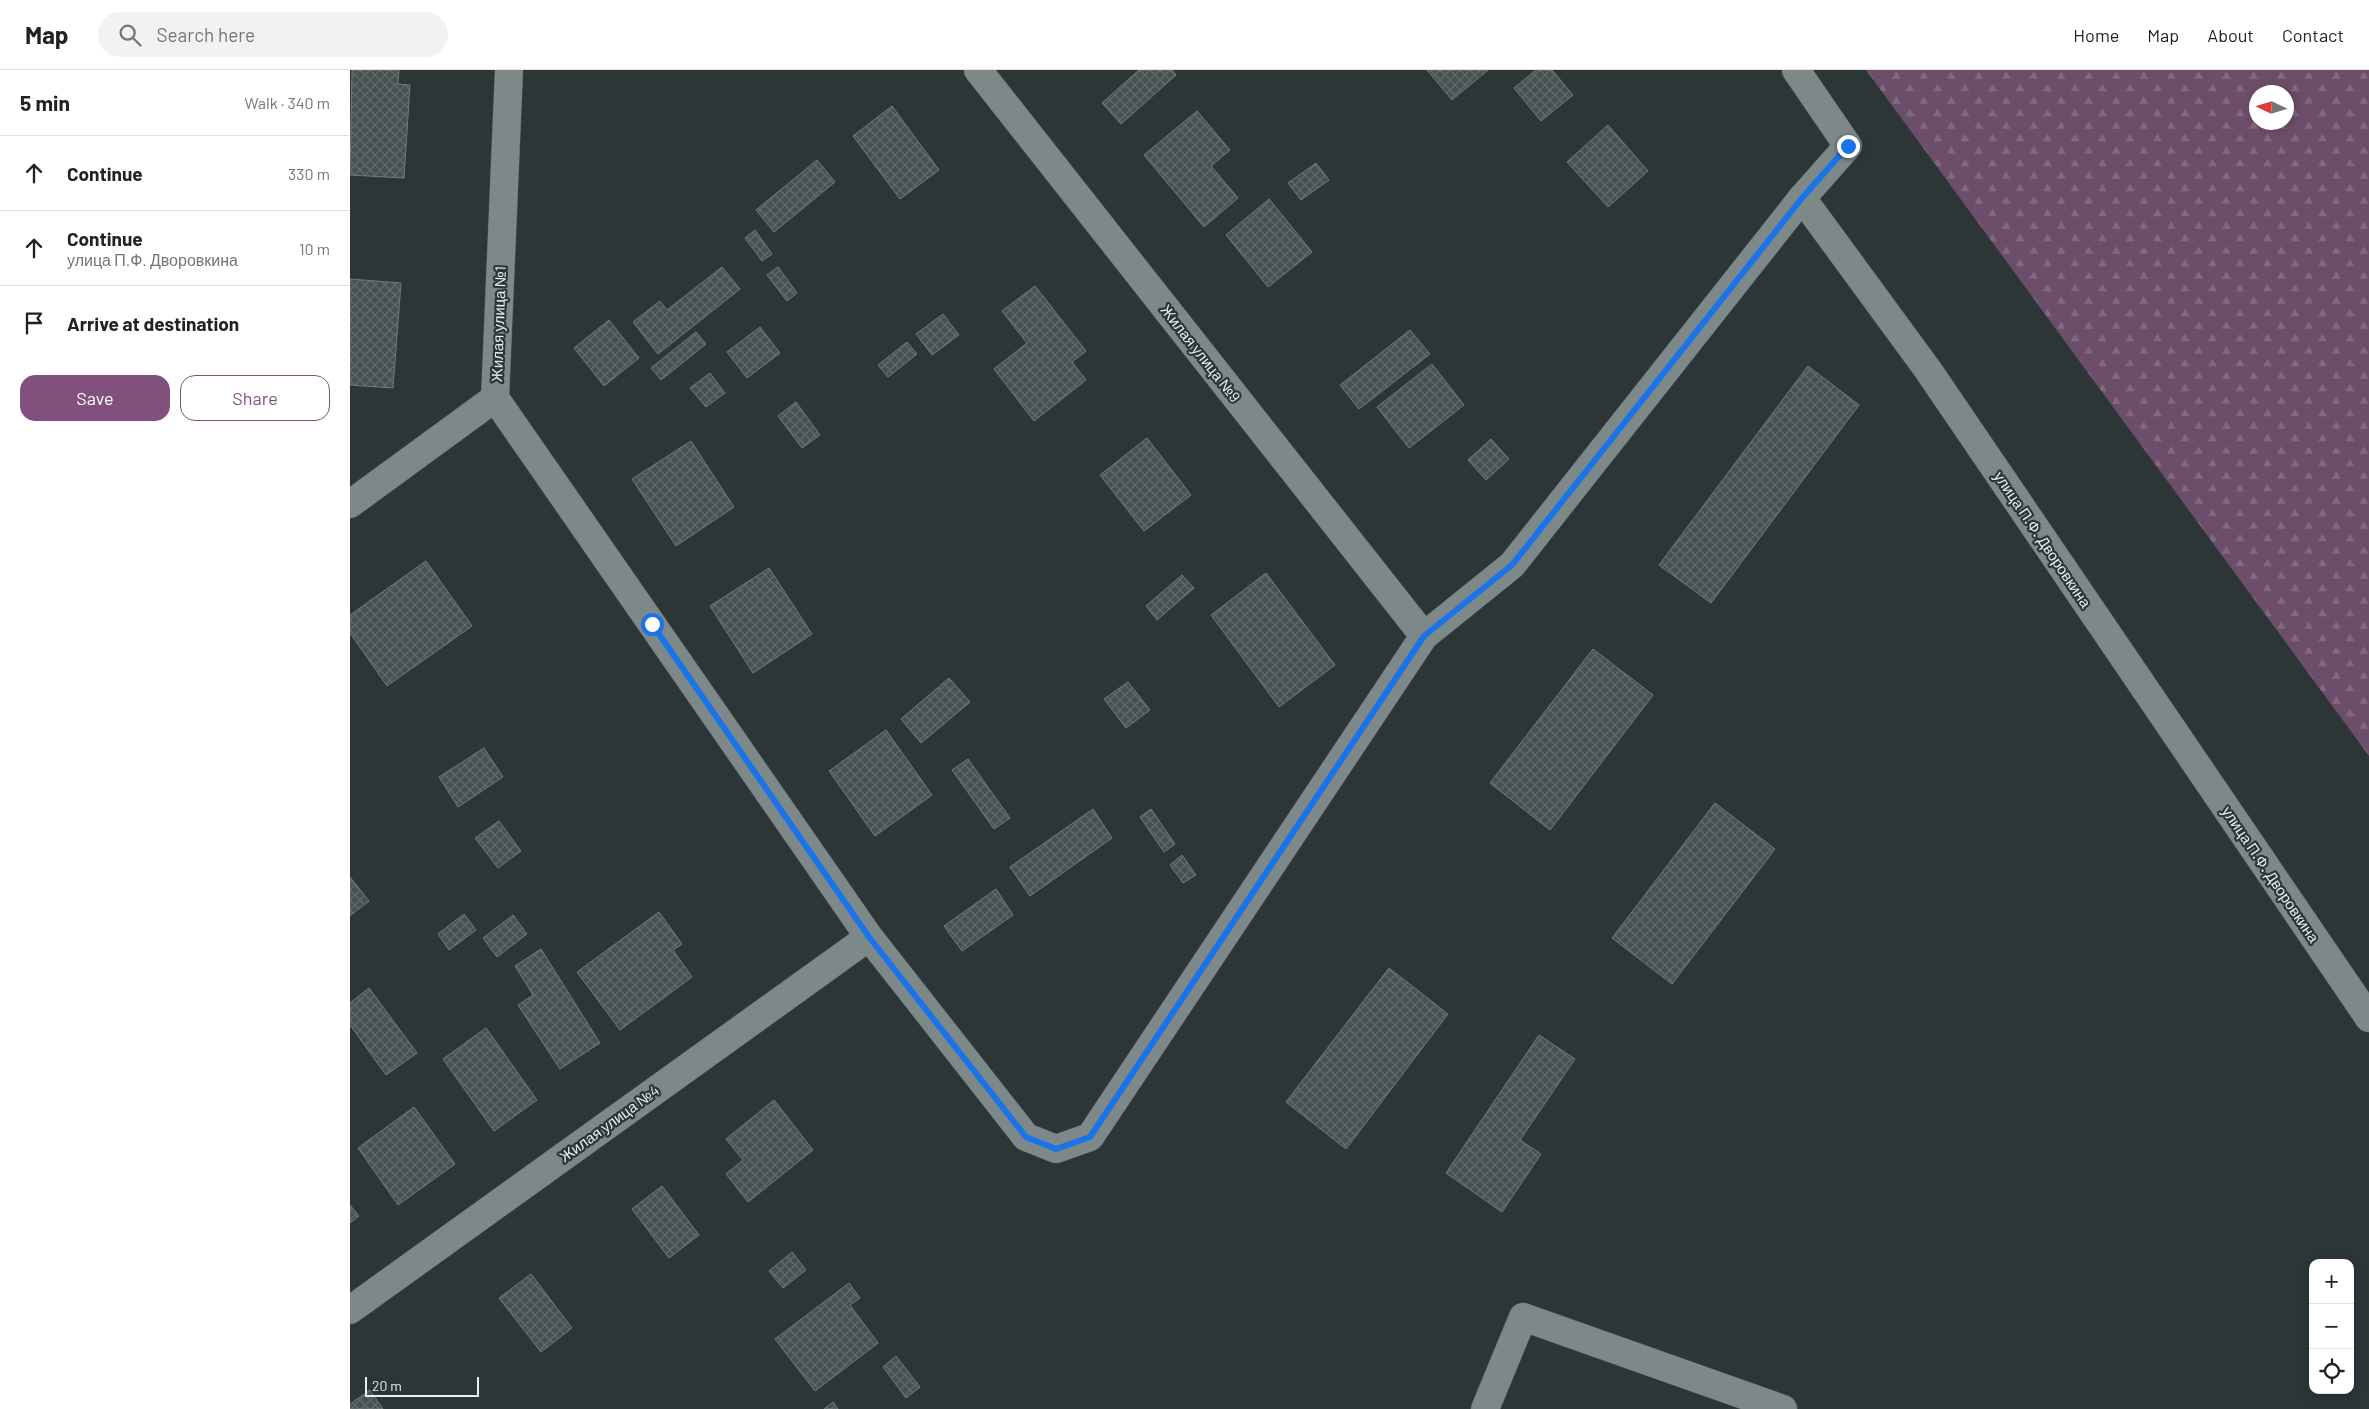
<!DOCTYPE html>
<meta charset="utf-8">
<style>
:root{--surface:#fff;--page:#f2f2f2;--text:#222;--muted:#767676;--line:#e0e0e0;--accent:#81507d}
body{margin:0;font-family:Barlow,sans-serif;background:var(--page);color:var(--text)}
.controls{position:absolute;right:15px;bottom:15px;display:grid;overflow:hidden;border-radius:10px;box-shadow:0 2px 8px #0003}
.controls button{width:45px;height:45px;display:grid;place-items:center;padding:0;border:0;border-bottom:1px solid var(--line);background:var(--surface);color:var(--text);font:25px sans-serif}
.compass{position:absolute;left:1899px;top:15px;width:45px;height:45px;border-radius:50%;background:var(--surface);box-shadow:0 2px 8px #0003;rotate:274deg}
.scale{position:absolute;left:15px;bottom:12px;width:114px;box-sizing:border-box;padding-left:5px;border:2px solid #e9eff0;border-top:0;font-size:14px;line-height:18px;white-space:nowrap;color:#e9eff0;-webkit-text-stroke:4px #2c3636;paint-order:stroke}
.stop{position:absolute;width:15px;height:15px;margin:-11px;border:4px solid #1a73e8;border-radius:50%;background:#fff}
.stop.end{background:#1a73e8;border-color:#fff;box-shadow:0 1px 5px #0008}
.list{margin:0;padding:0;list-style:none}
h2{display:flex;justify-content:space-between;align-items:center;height:65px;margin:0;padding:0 20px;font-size:21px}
h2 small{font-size:16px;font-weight:400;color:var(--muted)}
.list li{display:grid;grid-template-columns:32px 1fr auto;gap:15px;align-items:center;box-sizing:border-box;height:75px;padding:0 20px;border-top:1px solid var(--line)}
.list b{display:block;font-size:19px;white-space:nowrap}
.list p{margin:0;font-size:16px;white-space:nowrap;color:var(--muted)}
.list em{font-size:16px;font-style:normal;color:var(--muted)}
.actions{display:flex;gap:10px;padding:15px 20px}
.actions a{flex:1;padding:11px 0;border:1px solid var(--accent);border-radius:15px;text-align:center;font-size:18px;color:var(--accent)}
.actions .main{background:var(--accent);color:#fff}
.icon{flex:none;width:28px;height:28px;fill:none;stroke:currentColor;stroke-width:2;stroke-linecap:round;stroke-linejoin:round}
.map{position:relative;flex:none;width:2019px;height:1339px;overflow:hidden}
header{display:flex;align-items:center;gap:30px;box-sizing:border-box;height:70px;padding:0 25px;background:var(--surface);border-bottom:1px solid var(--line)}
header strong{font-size:24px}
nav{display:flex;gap:28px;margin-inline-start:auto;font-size:18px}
.search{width:350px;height:45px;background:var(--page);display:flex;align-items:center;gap:12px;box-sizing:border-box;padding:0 18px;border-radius:28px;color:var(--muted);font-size:19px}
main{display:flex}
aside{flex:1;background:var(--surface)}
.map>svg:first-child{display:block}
.forest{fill:url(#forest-firs);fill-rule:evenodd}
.building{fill:url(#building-cross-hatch);stroke:#707b7c}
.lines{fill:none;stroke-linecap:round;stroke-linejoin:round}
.minor-casing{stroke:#4b5455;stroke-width:29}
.minor{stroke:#7d8989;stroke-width:28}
.route{stroke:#1a73e8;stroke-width:6}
.labels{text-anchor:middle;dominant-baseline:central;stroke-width:4.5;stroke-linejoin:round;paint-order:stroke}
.street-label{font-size:15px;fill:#e9eff0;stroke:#2c3636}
</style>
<header>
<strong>Map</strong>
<div class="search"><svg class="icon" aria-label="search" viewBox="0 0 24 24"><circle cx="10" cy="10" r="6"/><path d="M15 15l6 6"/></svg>Search here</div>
<nav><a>Home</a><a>Map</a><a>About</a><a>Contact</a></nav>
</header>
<main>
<aside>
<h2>5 min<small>Walk · 340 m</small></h2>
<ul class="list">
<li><svg class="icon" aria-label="ahead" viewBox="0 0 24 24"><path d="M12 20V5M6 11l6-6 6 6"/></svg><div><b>Continue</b></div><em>330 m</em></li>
<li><svg class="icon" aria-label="ahead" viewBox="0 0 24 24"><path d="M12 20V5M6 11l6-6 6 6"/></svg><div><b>Continue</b><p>улица П.Ф. Дворовкина</p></div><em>10 m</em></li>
<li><svg class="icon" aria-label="arrive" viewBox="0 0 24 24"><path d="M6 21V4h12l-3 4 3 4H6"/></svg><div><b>Arrive at destination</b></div></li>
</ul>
<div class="actions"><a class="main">Save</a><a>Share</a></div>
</aside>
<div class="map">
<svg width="2019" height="1339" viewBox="0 0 2019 1339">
<defs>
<pattern id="forest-firs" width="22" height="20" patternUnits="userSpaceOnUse" patternTransform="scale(1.25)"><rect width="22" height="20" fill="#6d4e6a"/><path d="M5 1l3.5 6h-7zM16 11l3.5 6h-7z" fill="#826880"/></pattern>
<pattern id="building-cross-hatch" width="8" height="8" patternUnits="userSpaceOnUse" patternTransform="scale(1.25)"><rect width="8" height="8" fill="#465151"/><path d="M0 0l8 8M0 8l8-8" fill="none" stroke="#616a6a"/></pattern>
</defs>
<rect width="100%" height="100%" fill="#2c3636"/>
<path class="forest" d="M1516 0H2019V686ZM1906 22H1936V52H1906Z"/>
<g class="building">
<path d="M2 0H49L48 14 60 15 54 108 0 105Z"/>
<path d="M789 0H822L826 5 771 54 752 33Z"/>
<path d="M1077 0H1138L1102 30Z"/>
<path d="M1186 0H1202L1223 25 1191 51 1164 18Z"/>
<path d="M542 36 589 100 550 129 503 66Z"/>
<path d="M847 41 880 80 861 96 888 128 854 157 794 85Z"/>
<path d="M1258 55 1298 101 1258 137 1217 92Z"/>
<path d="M467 90 485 112 424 162 406 140Z"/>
<path d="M966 93 979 110 951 130 938 113Z"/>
<path d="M919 129 962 182 918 217 876 165Z"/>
<path d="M405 160 422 184 412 191 395 168Z"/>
<path d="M372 197 390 219 308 284 283 252 310 231 317 240Z"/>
<path d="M428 197 447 223 437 231 417 205Z"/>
<path d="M0 209 51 213 43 318 0 315Z"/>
<path d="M685 216 736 281 722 292 736 310 684 351 644 299 677 273 652 241Z"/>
<path d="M593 244 609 265 582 285 566 264Z"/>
<path d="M259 250 289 288 254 316 224 278Z"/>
<path d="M410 257 430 283 397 308 377 282Z"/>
<path d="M1060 260 1080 284 1009 339 990 315Z"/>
<path d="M346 262 356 274 311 310 301 298Z"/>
<path d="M557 272 567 284 538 307 528 295Z"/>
<path d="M1082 294 1114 335 1059 378 1027 337Z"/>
<path d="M1458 296 1509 335 1361 533 1309 495Z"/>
<path d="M360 303 375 323 356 337 340 318Z"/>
<path d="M446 332 470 365 452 378 428 346Z"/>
<path d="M797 368 841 425 794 461 750 405Z"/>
<path d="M1141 369 1159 389 1136 410 1118 390Z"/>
<path d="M341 371 384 437 326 476 282 409Z"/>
<path d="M76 491 122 556 37 616 0 563V545Z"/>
<path d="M419 498 462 564 403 603 360 536Z"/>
<path d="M916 503 985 595 929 637 861 545Z"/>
<path d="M832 505 844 518 807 550 796 536Z"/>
<path d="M1243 579 1303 625 1200 760 1140 713Z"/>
<path d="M599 608 620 632 571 673 551 649Z"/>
<path d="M778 612 800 640 776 658 754 629Z"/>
<path d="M536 660 582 725 525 766 479 701Z"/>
<path d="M134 678 153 707 108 737 89 707Z"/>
<path d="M618 689 660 748 644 759 602 700Z"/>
<path d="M1365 733 1425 779 1322 914 1262 868Z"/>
<path d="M743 739 762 768 680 826 660 797Z"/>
<path d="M801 739 825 774 814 782 790 747Z"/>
<path d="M149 751 171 781 148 798 125 768Z"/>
<path d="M832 785 846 805 833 813 820 795Z"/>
<path d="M0 807 19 831 0 846Z"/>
<path d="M646 819 663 845 612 881 594 856Z"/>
<path d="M309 842 332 874 323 880 342 907 270 960 227 902Z"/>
<path d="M114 844 126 860 99 880 88 864Z"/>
<path d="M163 845 177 864 147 887 133 868Z"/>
<path d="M191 879 250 973 210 999 168 935 183 925 165 896Z"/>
<path d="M1039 898 1098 944 996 1079 936 1032Z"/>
<path d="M19 918 67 983 36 1005 0 955V933Z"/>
<path d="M136 958 187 1030 144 1061 93 989Z"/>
<path d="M1189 965 1225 989 1170 1070 1191 1084 1152 1142 1096 1103Z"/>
<path d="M424 1030 463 1080 398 1132 376 1104 393 1090 376 1069Z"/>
<path d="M64 1037 105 1094 48 1135 8 1078Z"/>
<path d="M312 1116 349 1165 319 1188 282 1139Z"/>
<path d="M0 1135 9 1146 0 1153Z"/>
<path d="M442 1182 456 1200 433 1218 419 1201Z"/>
<path d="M181 1204 222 1258 191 1282 149 1228Z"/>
<path d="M499 1213 510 1228 500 1235 528 1273 465 1321 425 1269Z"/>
<path d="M546 1286 570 1317 556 1328 533 1297Z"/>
<path d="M20 1320 33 1339H0V1334Z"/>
<path d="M483 1332 488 1339H474Z"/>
</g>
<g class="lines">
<defs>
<g id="minor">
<path d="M628 0 1074 566"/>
<path d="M1446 0 1498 76 1452 128 1578 300 2019 948"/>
<path d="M145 328 519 867 676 1067 706 1079 740 1067 1074 566 1162 495 1452 128"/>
<path d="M0 434 145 328 159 0"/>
<path d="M0 1240 519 867"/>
<path d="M1135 1339 1173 1247 1433 1339"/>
</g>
</defs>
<use href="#minor" class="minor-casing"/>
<use href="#minor" class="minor"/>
</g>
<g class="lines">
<path class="route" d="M302 554 519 867 676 1067 706 1079 740 1067 1074 566 1162 495 1452 128 1498 76"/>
</g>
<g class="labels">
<g class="street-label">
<text transform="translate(148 254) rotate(-88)">Жилая улица №1</text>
<text transform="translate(851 283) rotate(52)">Жилая улица №9</text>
<text transform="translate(1693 469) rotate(56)">улица П.Ф. Дворовкина</text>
<text transform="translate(1921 804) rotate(56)">улица П.Ф. Дворовкина</text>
<text transform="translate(259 1053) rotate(-36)">Жилая улица №4</text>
</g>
</g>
</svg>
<div class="controls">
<button>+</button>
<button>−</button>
<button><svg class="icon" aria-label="locate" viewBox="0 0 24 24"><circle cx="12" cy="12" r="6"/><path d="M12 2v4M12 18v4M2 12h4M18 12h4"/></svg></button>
</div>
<svg class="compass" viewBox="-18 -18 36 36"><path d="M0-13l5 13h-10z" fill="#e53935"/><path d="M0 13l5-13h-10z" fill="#767676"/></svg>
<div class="scale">20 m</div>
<div class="stop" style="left:302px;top:554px"></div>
<div class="stop end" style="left:1498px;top:76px"></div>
</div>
</main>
